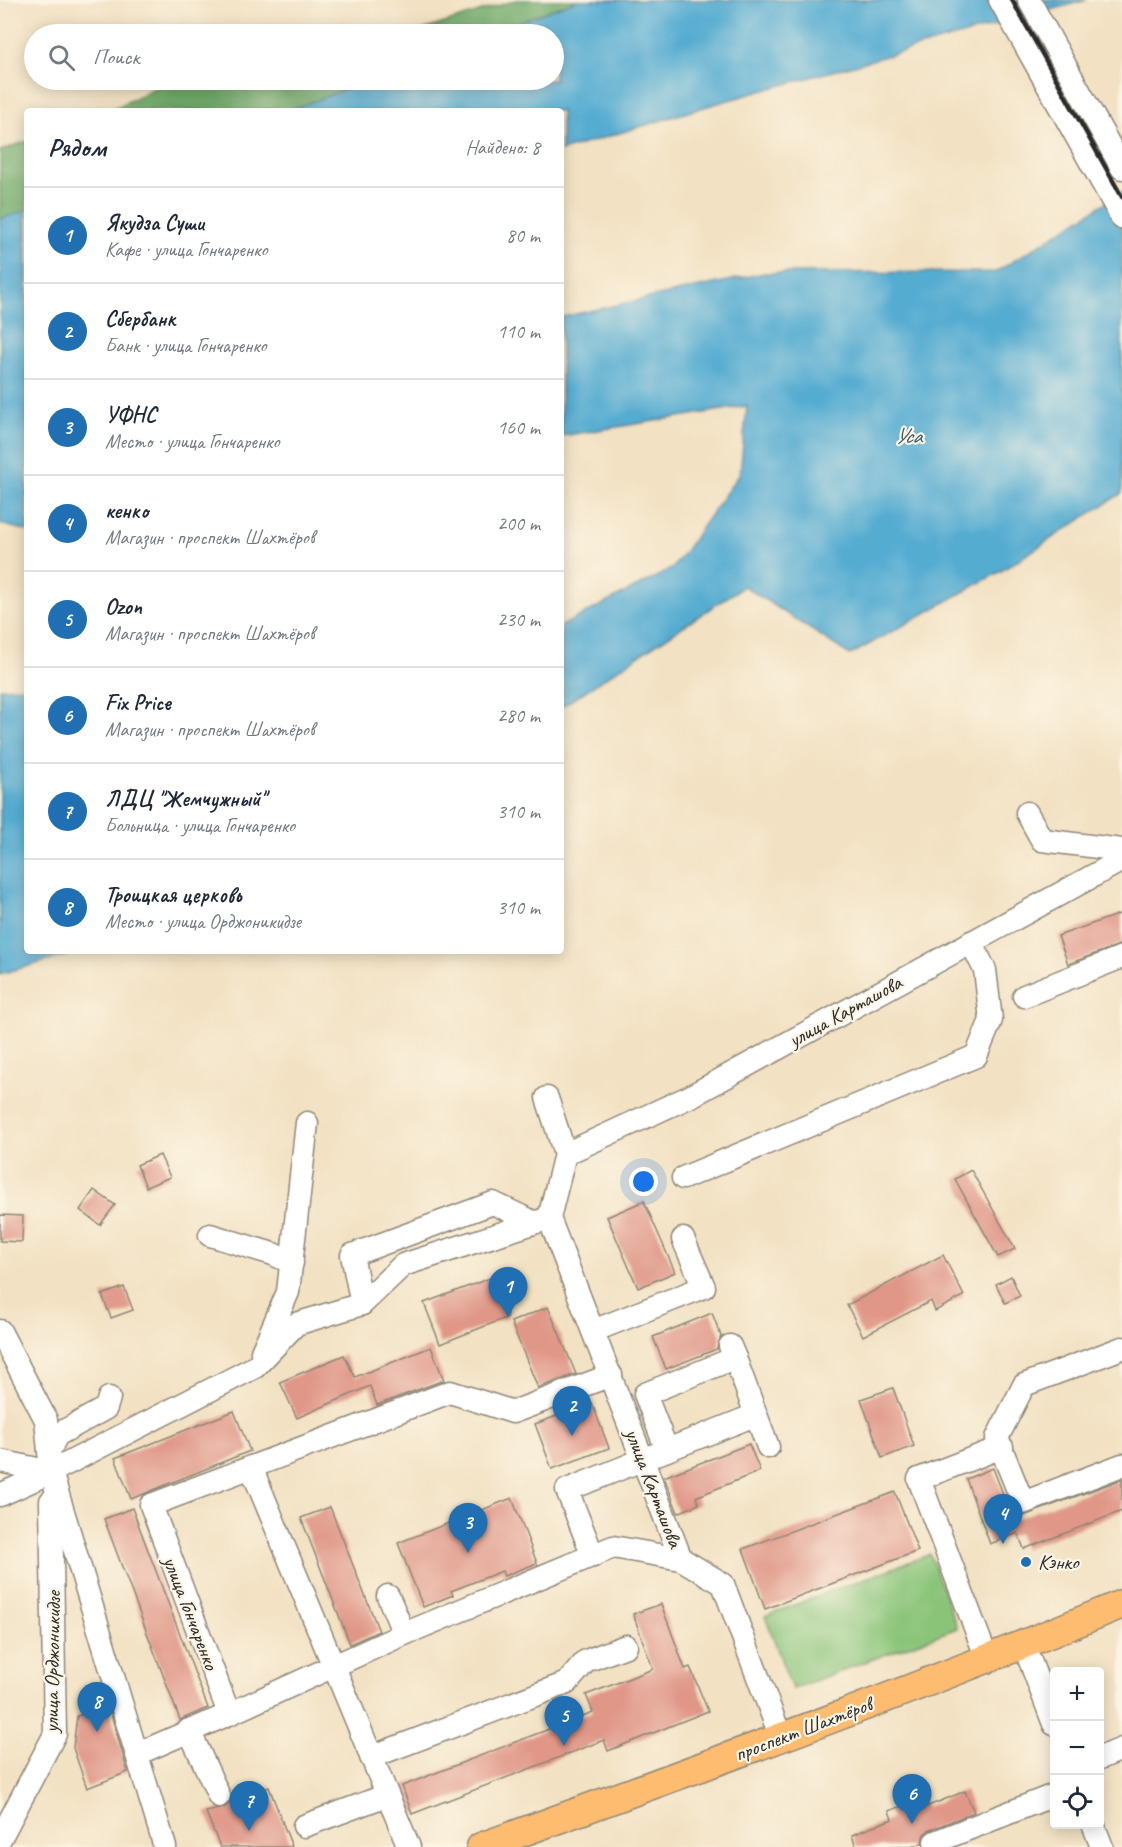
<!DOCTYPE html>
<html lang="ru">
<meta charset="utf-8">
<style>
:root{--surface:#fff;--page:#f2f2f3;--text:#1f2937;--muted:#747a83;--line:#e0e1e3;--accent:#1f6fb2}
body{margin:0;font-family:Caveat,sans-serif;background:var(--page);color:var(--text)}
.controls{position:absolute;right:18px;bottom:18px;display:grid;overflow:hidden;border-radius:6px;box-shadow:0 3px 15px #0003}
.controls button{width:54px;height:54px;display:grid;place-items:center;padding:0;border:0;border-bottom:2px solid var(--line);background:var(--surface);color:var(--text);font:30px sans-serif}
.you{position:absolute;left:644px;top:1182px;width:21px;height:21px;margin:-15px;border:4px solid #fff;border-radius:50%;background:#1a73e8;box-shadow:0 0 0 9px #1a73e833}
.badge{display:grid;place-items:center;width:39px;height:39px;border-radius:50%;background:var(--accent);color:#fff;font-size:20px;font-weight:700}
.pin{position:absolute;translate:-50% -50px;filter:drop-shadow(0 2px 3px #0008)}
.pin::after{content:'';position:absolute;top:32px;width:21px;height:18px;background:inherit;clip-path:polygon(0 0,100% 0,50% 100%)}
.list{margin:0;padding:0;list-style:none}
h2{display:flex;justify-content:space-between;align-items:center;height:78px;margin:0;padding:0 24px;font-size:26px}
h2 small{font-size:20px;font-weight:400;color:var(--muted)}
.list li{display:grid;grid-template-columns:39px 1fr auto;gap:18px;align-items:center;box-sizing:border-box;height:96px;padding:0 24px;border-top:2px solid var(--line)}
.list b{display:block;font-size:22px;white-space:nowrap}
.list p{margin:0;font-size:20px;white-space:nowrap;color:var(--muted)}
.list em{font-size:20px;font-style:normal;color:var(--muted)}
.icon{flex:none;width:33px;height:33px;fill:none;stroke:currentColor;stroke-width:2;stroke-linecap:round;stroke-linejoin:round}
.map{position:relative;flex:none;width:1122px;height:1847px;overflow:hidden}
.search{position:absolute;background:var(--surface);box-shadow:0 3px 15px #0003;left:24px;top:24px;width:540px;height:66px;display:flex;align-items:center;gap:15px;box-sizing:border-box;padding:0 21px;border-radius:33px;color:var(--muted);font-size:22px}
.panel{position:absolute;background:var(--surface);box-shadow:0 3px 15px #0003;left:24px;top:108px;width:540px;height:846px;border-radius:6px}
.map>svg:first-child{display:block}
.green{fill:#8ac479;stroke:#5a7852;stroke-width:1.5}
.forest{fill:#6faa69;stroke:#4d6a4a;stroke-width:1.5}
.water{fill:#54acd1;stroke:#406c7e;stroke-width:1.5}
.building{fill:#e09788}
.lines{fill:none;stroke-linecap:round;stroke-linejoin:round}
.minor-casing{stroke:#8e8676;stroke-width:25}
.major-casing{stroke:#8e8676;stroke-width:31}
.minor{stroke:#fff;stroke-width:22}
.major{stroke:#fdbc70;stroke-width:28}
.rail{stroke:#2b2b2b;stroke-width:4.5}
.poi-dot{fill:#1f6fb2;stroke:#fcf5e5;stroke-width:2}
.labels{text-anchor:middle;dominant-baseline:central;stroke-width:4.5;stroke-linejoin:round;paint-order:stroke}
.street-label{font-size:21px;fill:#2b2b2b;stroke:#fcf5e5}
.poi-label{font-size:21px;fill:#2b2b2b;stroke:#fcf5e5;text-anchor:start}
.water-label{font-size:22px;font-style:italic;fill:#395865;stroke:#fcf5e5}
</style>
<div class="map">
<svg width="1122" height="1847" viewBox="0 0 1122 1847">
<rect width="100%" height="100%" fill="#fcf5e5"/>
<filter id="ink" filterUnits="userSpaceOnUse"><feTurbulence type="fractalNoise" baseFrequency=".0167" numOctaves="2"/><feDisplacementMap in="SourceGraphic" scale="12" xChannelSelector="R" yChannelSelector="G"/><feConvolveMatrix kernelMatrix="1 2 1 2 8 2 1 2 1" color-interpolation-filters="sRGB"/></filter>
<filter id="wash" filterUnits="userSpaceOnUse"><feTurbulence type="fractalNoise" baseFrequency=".008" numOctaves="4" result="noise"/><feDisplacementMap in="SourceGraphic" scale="24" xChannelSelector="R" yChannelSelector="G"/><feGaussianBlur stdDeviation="1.35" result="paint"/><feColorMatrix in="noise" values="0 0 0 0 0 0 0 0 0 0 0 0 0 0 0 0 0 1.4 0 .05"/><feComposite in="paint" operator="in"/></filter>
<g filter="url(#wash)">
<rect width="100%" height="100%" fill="#f2e1c2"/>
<path class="green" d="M930 1554 957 1628 792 1689 765 1616Z"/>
<g class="forest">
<path d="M516 0H578L487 34H410Z"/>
<path d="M170 80H370L288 111H109Z"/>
<path d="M27 141V210L0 219V151Z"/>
</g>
<g class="water">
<path d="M578 0H1087L711 105 561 151V111H288L370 80H554V34H487Z"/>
<path d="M1122 192V493L1001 571 850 655 744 586 561 707V626L673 568 740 473 747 406 561 436V317L764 273 996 272Z"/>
<path d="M27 210V531L0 524V219Z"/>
<path d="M27 687V951H83L0 974V688Z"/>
</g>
<g id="blocks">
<g class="building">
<path d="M1122 913V944L1068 964 1058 936Z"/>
<path d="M160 1155 170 1177 146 1187 137 1165Z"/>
<path d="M971 1170 1015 1249 998 1257 955 1179Z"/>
<path d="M94 1190 115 1205 100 1225 80 1210Z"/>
<path d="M644 1201 675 1272 638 1288 607 1217Z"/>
<path d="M0 1215 23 1216 22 1242 0 1241Z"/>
<path d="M943 1255 964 1296 935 1311 931 1301 863 1336 847 1305Z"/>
<path d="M1011 1276 1020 1296 1005 1303 996 1284Z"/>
<path d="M493 1277 508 1317 440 1344 424 1303Z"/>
<path d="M124 1287 133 1310 111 1318 102 1295Z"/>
<path d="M548 1307 576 1374 538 1388 511 1322Z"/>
<path d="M712 1313 721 1336 717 1349 666 1369 653 1337Z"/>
<path d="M431 1347 444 1380 377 1405 370 1386 297 1418 280 1382 344 1355 355 1377Z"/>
<path d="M893 1388 914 1446 882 1458 861 1399Z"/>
<path d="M592 1403 609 1448 552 1469 535 1424Z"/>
<path d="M234 1411 250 1451 131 1499 115 1458Z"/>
<path d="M749 1444 760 1471 696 1497 699 1504 678 1513 664 1477Z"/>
<path d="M993 1468 1013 1520 1122 1479V1511L1024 1549 1018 1533 990 1544 966 1479Z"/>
<path d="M895 1492 918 1551 765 1609 743 1549Z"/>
<path d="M512 1498 537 1563 504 1576 502 1571 451 1591 453 1595 423 1607 398 1543Z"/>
<path d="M330 1507 379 1631 350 1644 301 1518Z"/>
<path d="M132 1508 208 1708 180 1720 104 1519Z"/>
<path d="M661 1604 685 1669 690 1667 708 1711 608 1751 604 1740 412 1814 402 1786 593 1712 586 1695 653 1669 633 1614Z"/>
<path d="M108 1704 128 1772 87 1788 73 1748 77 1716Z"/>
<path d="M269 1787 292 1847H220L206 1812 224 1808 231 1802Z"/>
<path d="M965 1791 974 1812 930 1830 924 1834 922 1843 911 1847H856L852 1835 892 1819 889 1811 922 1798 926 1807Z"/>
</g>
</g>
</g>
<g filter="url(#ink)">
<use href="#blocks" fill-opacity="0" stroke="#8e8676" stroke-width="1.5"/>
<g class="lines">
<defs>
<g id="minor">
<path d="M1000 0 1122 218"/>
<path d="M1029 0 1122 168"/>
<path d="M1027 813 1042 840 1122 850"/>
<path d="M1024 996 1122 957"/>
<path d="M547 1098 565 1154 549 1218"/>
<path d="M565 1154 691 1096 1122 860"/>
<path d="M683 1178 976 1056 991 1020 985 970 971 942"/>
<path d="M210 1235 273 1254 292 1263"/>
<path d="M362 1304 352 1255 493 1203 533 1222"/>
<path d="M0 1331 46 1420 51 1472 165 1847"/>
<path d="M593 1331 704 1287 683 1239"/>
<path d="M1122 1348 1024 1385 997 1438 1023 1503 1122 1465"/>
<path d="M262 1352 288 1292 307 1123"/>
<path d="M735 1358 768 1447"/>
<path d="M611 1375 513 1412 450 1392 151 1505 229 1714 404 1634 613 1547 681 1559"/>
<path d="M667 1450 755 1415"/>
<path d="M49 1451 57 1435 106 1408 109 1398"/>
<path d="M0 1461 51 1472"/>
<path d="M251 1467 409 1847"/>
<path d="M0 1495 51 1472 255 1367 296 1324 362 1304 403 1265 549 1218 681 1559 723 1584 781 1738"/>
<path d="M593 1556 567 1490 667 1450 645 1394 735 1358 730 1346"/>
<path d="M388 1596 404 1634"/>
<path d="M1024 1645 1054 1724"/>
<path d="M987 1659 919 1479 1002 1447"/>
<path d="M189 1730 219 1796"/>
<path d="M137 1754 229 1714"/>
<path d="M371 1757 567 1683 586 1661 626 1646"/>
<path d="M1100 1758 1122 1749"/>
<path d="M1093 1824 1102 1847"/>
<path d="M304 1826 387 1795"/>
<path d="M0 1839 55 1734 51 1501"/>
<path d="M935 1842 1054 1795"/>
</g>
<path id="major" d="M481 1847C696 1769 911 1692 1122 1604"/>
</defs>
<use href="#minor" class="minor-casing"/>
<use href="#major" class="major-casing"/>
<use href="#minor" class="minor"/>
<use href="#major" class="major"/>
<path class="rail" d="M1012 0 1122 197"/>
</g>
</g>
<circle class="poi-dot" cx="1026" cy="1562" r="6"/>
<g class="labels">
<g class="street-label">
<text transform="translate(845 1011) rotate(-29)">улица Карташова</text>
<text transform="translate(654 1488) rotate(69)">улица Карташова</text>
<text transform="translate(191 1613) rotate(69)">улица Гончаренко</text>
<text transform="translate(52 1662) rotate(-89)">улица Орджоникидзе</text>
<text transform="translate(803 1729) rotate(-21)">проспект Шахтёров</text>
</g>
<g class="poi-label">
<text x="1038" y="1562">Кэнко</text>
</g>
<g class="water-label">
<text x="908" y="436">Уса</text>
</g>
</g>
</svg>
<div class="controls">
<button>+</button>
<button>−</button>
<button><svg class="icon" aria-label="locate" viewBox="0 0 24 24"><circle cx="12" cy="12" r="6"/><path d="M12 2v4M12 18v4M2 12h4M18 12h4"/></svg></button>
</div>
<div class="you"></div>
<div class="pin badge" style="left:508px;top:1317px">1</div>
<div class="pin badge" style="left:572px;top:1436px">2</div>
<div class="pin badge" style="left:468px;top:1553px">3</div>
<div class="pin badge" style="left:1003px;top:1544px">4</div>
<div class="pin badge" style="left:564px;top:1746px">5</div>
<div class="pin badge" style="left:912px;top:1824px">6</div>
<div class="pin badge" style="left:249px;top:1831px">7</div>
<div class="pin badge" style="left:97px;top:1732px">8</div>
<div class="search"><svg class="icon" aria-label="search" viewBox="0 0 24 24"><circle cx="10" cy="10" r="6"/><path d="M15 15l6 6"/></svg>Поиск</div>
<section class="panel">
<h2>Рядом<small>Найдено: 8</small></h2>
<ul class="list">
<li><span class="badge">1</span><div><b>Якудза Суши</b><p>Кафе · улица Гончаренко</p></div><em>80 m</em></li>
<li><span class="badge">2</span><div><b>Сбербанк</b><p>Банк · улица Гончаренко</p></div><em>110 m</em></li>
<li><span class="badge">3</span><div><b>УФНС</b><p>Место · улица Гончаренко</p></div><em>160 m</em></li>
<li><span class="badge">4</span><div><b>кенко</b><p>Магазин · проспект Шахтёров</p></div><em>200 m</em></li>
<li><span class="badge">5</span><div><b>Ozon</b><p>Магазин · проспект Шахтёров</p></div><em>230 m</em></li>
<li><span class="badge">6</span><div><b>Fix Price</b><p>Магазин · проспект Шахтёров</p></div><em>280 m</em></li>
<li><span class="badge">7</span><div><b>ЛДЦ &quot;Жемчужный&quot;</b><p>Больница · улица Гончаренко</p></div><em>310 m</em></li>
<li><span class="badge">8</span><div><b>Троицкая церковь</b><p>Место · улица Орджоникидзе</p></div><em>310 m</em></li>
</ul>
</section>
</div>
